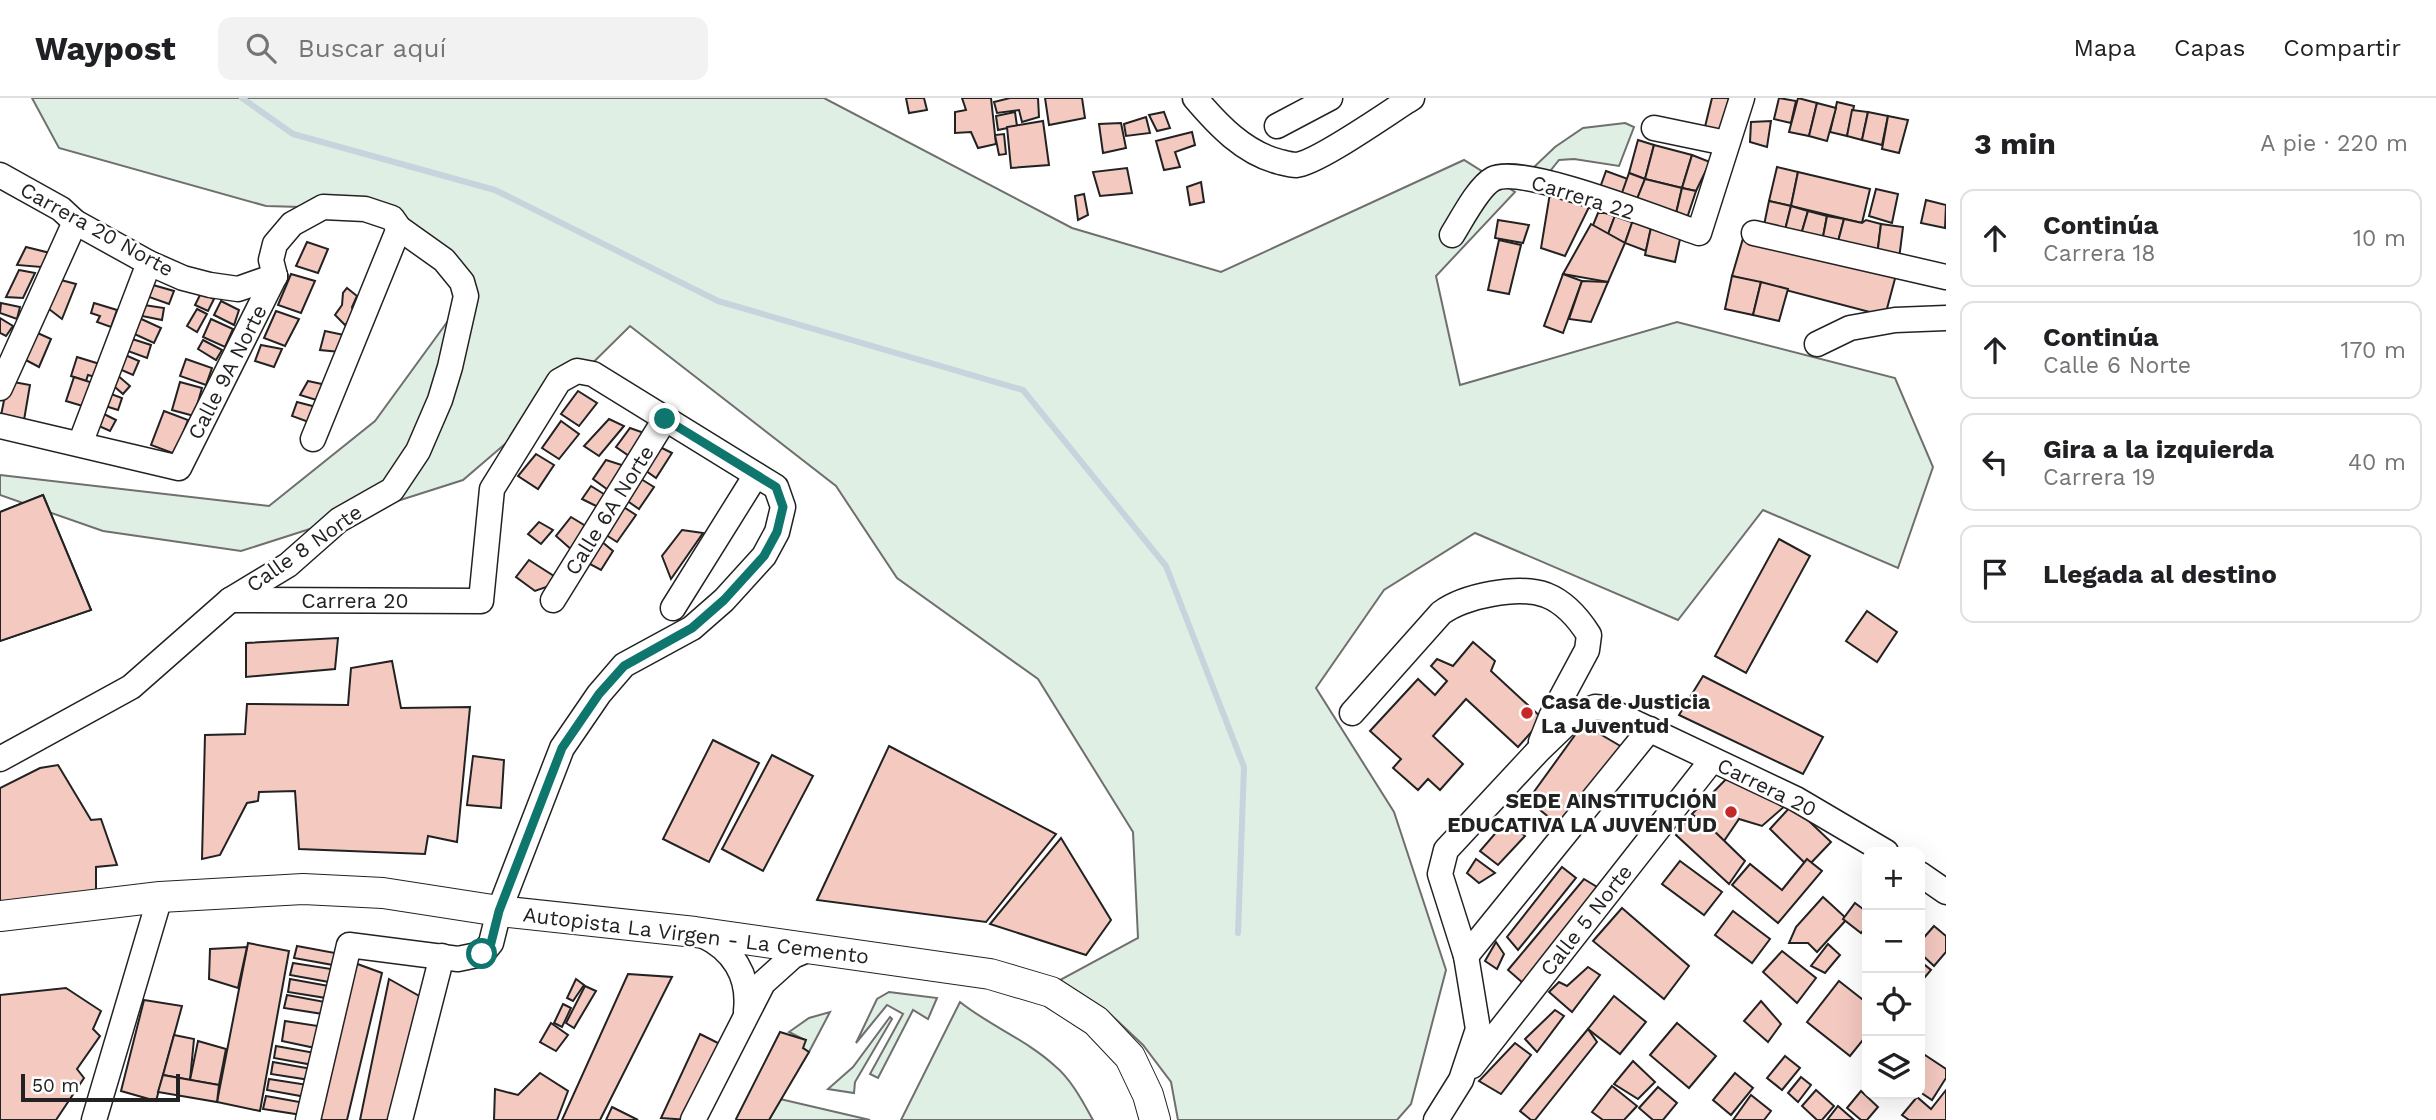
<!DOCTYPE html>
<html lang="es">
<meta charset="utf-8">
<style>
:root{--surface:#fff;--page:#f2f2f2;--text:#202124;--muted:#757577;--line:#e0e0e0}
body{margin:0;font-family:"Work Sans",sans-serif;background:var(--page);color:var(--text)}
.controls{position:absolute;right:21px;bottom:21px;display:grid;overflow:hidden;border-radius:14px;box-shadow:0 7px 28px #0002}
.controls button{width:63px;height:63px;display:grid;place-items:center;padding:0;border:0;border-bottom:2px solid var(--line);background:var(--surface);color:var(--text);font:35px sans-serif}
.scale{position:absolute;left:21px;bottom:18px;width:159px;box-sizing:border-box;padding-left:7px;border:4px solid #222;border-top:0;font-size:19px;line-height:24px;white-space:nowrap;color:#222;-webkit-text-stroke:5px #fff;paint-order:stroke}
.stop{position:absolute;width:21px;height:21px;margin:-16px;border:5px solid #0f766e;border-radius:50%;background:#fff}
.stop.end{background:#0f766e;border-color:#fff;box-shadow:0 2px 7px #0008}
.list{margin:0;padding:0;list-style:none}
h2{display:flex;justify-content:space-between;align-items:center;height:91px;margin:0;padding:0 28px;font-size:30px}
h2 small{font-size:23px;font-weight:400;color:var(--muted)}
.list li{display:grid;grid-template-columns:46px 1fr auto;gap:21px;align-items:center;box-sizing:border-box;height:98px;margin:0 14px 14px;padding:0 14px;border:2px solid var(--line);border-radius:14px}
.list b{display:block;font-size:26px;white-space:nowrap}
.list p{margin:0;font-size:23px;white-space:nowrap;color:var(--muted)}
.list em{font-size:23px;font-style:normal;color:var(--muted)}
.icon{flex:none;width:38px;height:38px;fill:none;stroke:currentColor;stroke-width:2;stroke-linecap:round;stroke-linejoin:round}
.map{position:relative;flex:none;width:1946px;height:1022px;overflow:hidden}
header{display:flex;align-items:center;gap:42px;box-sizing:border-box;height:98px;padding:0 35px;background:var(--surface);border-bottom:2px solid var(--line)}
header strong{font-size:33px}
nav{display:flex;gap:38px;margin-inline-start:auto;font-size:24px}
.search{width:490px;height:63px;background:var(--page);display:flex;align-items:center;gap:18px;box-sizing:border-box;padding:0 24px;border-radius:14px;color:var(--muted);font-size:26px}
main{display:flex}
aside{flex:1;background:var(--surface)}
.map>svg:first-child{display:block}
.green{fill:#e0efe3;stroke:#6f6f6f;stroke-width:2}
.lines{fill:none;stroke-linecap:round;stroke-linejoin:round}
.stream{stroke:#c7d3dd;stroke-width:6}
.building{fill:#f3c9c0;stroke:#222;stroke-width:2}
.minor-casing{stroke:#222;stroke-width:27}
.major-casing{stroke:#222;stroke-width:32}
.minor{stroke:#fff;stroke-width:24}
.major{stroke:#fff;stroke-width:30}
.route{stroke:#0f766e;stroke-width:9}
.poi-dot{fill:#c62828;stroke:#fff;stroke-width:2.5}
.labels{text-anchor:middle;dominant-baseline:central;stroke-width:5;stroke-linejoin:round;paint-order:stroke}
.street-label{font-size:21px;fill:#222;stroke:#fff}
.poi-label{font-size:21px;font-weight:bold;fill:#222;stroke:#fff;text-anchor:start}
</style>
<header>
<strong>Waypost</strong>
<div class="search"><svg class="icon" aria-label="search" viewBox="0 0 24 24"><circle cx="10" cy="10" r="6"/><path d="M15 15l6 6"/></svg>Buscar aquí</div>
<nav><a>Mapa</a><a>Capas</a><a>Compartir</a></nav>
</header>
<main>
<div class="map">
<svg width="1946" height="1022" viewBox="0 0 1946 1022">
<rect width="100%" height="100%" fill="#fff"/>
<g class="green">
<path d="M32 0H824L1072 130 1221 174 1464 62 1515 94 1436 178 1460 287 1677 224 1895 280 1933 369 1898 470 1763 412 1678 522 1475 435 1384 492 1316 590 1394 714 1446 872 1411 1006 1397 1022H1178L1171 984 1143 947 1106 912 1060 882 1138 840 1133 734 1038 581 897 480 836 388 630 228 547 310 463 382 241 453 103 433 0 397V377L269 408 375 323 469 194 371 111 266 108 59 50Z"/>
<path d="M1625 25 1634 29 1619 68 1574 61 1559 62 1547 77 1533 70 1555 49 1583 30Z"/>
<path d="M889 894 937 900 928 921 913 912 878 980 870 976 903 916 887 907 856 945 877 901Z"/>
<path d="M960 904C990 928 1027 942 1055 968 1071 981 1083 1004 1093 1022H901Z"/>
<path d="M830 914 809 954 803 950 805 942 789 934 809 920Z"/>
<path d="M890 919 892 921 855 984 854 995 828 991 853 969Z"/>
<path d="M780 1001 870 1022H769Z"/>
</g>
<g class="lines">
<path class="stream" d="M242 0 293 36 495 92 718 203 1023 292 1166 468 1244 669 1238 835"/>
</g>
<g class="building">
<path d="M906 0H924L927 12 909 15Z"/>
<path d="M962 0H991L996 46 978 50 971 34 955 35V14L966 12Z"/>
<path d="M1010 0H1038L1039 19 1022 24 1019 12 997 15 994 4Z"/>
<path d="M1045 0H1082L1085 20 1049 27Z"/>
<path d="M1712 0H1729L1723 42 1703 37Z"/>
<path d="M1779 0 1796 3 1791 25 1774 21Z"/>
<path d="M1798 0 1817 5 1809 38 1789 34Z"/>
<path d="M1837 4 1854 8 1847 38 1830 34Z"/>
<path d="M1817 5 1836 10 1827 43 1809 38Z"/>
<path d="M1852 12 1868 14 1862 42 1847 38Z"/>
<path d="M1015 14 1017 28 998 32 996 18Z"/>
<path d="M1164 14 1170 30 1157 33 1149 17Z"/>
<path d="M1868 14 1888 18 1882 47 1862 42Z"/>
<path d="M1888 18 1908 22 1899 55 1882 51Z"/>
<path d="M1146 19 1150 35 1126 38 1124 26Z"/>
<path d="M1043 23 1049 67 1011 70 1007 29Z"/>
<path d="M1771 23 1767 49 1750 44 1751 24Z"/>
<path d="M1121 25 1126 50 1103 55 1099 26Z"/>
<path d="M1192 34 1195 47 1175 54 1180 69 1164 72 1156 43Z"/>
<path d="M1004 36 1006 56 999 57 995 37Z"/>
<path d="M1638 42 1654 47 1645 81 1629 75Z"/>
<path d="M1654 47 1692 57 1682 90 1645 81Z"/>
<path d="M1692 57 1710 64 1696 93 1682 90Z"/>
<path d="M1777 69 1798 74 1791 108 1769 103Z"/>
<path d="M1127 70 1132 95 1100 98 1093 74Z"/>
<path d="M1606 73 1628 81 1618 106 1597 98Z"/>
<path d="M1798 74 1870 91 1862 125 1791 108Z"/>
<path d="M1629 75 1645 81 1633 111 1618 106Z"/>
<path d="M1645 81 1682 90 1674 124 1633 111Z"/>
<path d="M1201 84 1204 104 1190 107 1187 89Z"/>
<path d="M1551 89 1593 101 1565 158 1541 150Z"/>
<path d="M1682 90 1696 93 1685 126 1674 124Z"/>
<path d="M1876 91 1898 96 1892 125 1869 118Z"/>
<path d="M1084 96 1088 117 1078 122 1075 98Z"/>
<path d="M1926 102 1946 107 1945 130 1921 125Z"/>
<path d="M1769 103 1791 108 1784 136 1763 132Z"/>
<path d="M1791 108 1808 113 1800 140 1784 136Z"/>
<path d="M1808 113 1827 118 1822 144 1800 140Z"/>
<path d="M1598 115H1616L1607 139 1591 132Z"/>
<path d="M1616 115 1633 122 1625 145 1607 139Z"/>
<path d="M1827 118 1844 121 1836 151 1822 144Z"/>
<path d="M1844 121 1862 125 1866 122 1881 126 1877 158 1836 151Z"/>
<path d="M1498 122 1529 127 1523 145 1495 140Z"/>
<path d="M1633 122 1652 125 1646 153 1625 145Z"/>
<path d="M1652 125 1682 132 1675 164 1645 157Z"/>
<path d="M1591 126 1625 145 1608 184 1563 176Z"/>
<path d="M1881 126 1903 129 1899 161 1877 158Z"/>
<path d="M1744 137 1896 177 1885 218 1732 178Z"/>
<path d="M1499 142 1521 147 1509 196 1488 192Z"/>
<path d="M307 144 328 151 318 175 296 168Z"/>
<path d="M26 149 50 155 41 169 17 167Z"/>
<path d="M19 172 35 175 23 200 6 199Z"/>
<path d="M291 176 315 183 301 215 278 207Z"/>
<path d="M1563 176 1582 183 1563 235 1544 228Z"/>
<path d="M1732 178 1761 184 1753 217 1725 211Z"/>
<path d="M57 181 76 186 62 221 45 208Z"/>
<path d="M1582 183 1608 184 1591 224 1569 221Z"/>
<path d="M1761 184 1788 191 1779 223 1753 217Z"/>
<path d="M153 187 174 193 169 206 149 199Z"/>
<path d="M347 190 357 198 352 209 354 218 345 227 335 217 342 207 343 195Z"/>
<path d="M201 195 214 201 208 213 195 207Z"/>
<path d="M221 203 239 212 234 227 214 217Z"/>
<path d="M1 205 20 209 17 221 0 215Z"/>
<path d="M94 205 117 212 111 229 97 224 100 218 91 215Z"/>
<path d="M144 207 164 210 162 222 142 218Z"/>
<path d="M197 211 207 216 197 234 187 228Z"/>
<path d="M276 213 299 221 285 248 264 240Z"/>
<path d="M137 219 161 230 154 245 130 234Z"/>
<path d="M0 220 13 228 6 238 0 235Z"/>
<path d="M211 221 233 231 225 249 203 239Z"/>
<path d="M31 232 51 241 39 269 20 259Z"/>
<path d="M325 233 344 237 340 254 320 252Z"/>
<path d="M129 240 151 247 147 260 125 252Z"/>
<path d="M203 242 222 252 216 262 198 251Z"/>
<path d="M261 247 282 251 274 269 255 263Z"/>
<path d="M123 256 139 263 133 277 117 270Z"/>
<path d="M77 259 103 267 99 280 88 277 86 283 71 278Z"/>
<path d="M186 261 212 270 206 287 180 278Z"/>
<path d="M116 276 130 288 123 296 109 284Z"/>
<path d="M74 279 93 285 86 309 66 303Z"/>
<path d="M8 283 30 287 23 328 0 322Z"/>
<path d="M308 283 331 288 323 304 300 297Z"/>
<path d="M180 284 202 290 194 318 172 312Z"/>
<path d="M103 293 122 300 118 312 99 306Z"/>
<path d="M578 293 597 305 579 328 561 316Z"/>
<path d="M297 304 320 310 314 326 292 318Z"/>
<path d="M96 312 116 322 110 333 90 324Z"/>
<path d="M164 313 188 322 175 356 151 347Z"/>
<path d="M609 321 624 328 599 358 584 348Z"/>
<path d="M561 323 579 336 559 361 542 350Z"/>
<path d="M630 330 647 336 632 360 616 349Z"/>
<path d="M656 347 672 355 656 380 642 370Z"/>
<path d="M536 356 554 367 538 391 518 378Z"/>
<path d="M606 362 628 369 611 394 593 381Z"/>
<path d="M641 381 654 389 639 411 626 402Z"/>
<path d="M591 388 607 398 600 410 582 401Z"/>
<path d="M43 397 91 512 0 543V414Z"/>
<path d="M43 397 91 512 0 543V414Z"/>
<path d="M619 406 636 417 617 444 603 435Z"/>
<path d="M571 419 589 430 573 453 556 438Z"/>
<path d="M539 424 553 432 541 446 528 436Z"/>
<path d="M682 432 703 435 671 481 662 458Z"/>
<path d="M1779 441 1810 458 1746 575 1715 558Z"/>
<path d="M601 443 613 453 601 472 586 464Z"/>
<path d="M529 462 557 480 552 487 535 493 516 479Z"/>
<path d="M1867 513 1897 534 1877 564 1846 543Z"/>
<path d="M338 540 335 571 246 579V545Z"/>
<path d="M1473 544 1495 563 1491 573 1543 621 1518 649 1466 601 1433 638 1463 666 1440 692 1428 681 1418 692 1393 670 1401 661 1370 633 1418 581 1435 597 1447 583 1431 568 1437 561 1453 568Z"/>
<path d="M392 563 401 610 470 609 457 744 428 738 425 756 299 751 295 693 259 694 258 703 247 705 220 757 202 761 205 637 245 636 247 606 348 607 351 570Z"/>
<path d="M1703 578 1823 639 1803 676 1679 617Z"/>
<path d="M1583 626 1622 649 1562 730 1528 702Z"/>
<path d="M713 642 759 665 709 764 663 741Z"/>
<path d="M889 648 1056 736 986 824 817 802Z"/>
<path d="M772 657 813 678 763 773 722 751Z"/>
<path d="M473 658 504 662 501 710 467 707Z"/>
<path d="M58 667 91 722 101 721 117 767 96 769V795L0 804V690L40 670Z"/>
<path d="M1732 675 1786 707 1762 728 1739 721 1724 743 1692 716Z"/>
<path d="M1792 707 1831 744 1808 768 1770 731Z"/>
<path d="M1506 723 1525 738 1498 767 1480 753Z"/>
<path d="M1685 724 1710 729 1745 763 1729 786 1676 737Z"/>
<path d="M1061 740 1111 822 1086 857 990 826Z"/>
<path d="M1476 761 1495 775 1479 785 1467 775Z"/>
<path d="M1807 761 1822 773 1778 825 1732 787 1750 766 1782 792Z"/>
<path d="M1680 763 1722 794 1704 817 1662 786Z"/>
<path d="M1562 769 1576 780 1518 852 1507 839Z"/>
<path d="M1584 781 1602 792 1523 885 1508 872Z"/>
<path d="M1823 799 1847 821 1817 854 1808 845H1789L1796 829Z"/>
<path d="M1855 805 1867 814V827L1861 835 1843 821Z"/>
<path d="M1622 810 1689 868 1664 901 1593 843Z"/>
<path d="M1733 813 1770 841 1752 865 1715 837Z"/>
<path d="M1934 828 1946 838V854L1934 868 1920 855V844Z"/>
<path d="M1496 844 1504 856 1497 871 1485 863Z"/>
<path d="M248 845 289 853 260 1013 217 1004Z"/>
<path d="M1828 846 1840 857 1825 875 1811 868Z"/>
<path d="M297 848 335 855 333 867 294 860Z"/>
<path d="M247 849 238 890 209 881 210 851Z"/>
<path d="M1782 853 1816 880 1797 905 1763 874Z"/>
<path d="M1920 863 1931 872 1920 885Z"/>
<path d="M352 864 382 875 347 1022H323L317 1021Z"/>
<path d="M293 865 331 871 329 884 290 877Z"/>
<path d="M1588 869 1600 877 1572 914 1549 894 1559 884 1567 888Z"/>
<path d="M628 876 672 879 600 1022H562Z"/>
<path d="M290 881 329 888 326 900 288 894Z"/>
<path d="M389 881 421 899 392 1022H360Z"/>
<path d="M576 881 584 887 573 903 567 900Z"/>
<path d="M1839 883 1867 905V937L1850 958 1807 924Z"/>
<path d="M585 888 596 893 574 930 566 925Z"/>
<path d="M66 890 101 913 93 931 100 938 77 971 84 980 56 1022H0V897Z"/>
<path d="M287 897 325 904 323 916 284 910Z"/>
<path d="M1614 898 1646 924 1620 956 1588 931Z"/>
<path d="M144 902 182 908 156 1003 121 993Z"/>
<path d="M1761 903 1781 926 1768 944 1744 923Z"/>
<path d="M563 906 571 910 562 929 554 925Z"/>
<path d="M1555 912 1564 918 1537 954 1525 941Z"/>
<path d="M285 923 318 928 315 950 282 943Z"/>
<path d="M551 925 568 937 556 953 540 944Z"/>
<path d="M1677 925 1716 958 1689 990 1650 957Z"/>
<path d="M1588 931 1597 944 1535 1022H1531L1520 1013Z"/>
<path d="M780 934 806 942 803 950 809 954 769 1022H737L736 1021Z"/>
<path d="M700 936 726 949 689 1022 661 1020Z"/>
<path d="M174 937 194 941 190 982 163 977Z"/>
<path d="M198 943 226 951 219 987 190 982Z"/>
<path d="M1515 945 1531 957 1501 996 1479 983Z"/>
<path d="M276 948 315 955 313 967 274 960Z"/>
<path d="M1925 957 1946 971V980L1932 1002 1920 994V965Z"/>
<path d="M1785 958 1800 970 1782 992 1767 980Z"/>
<path d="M1633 963 1655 984 1638 1001 1614 986Z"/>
<path d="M273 964 312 971 310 982 271 976Z"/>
<path d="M540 975 568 993 557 1022H494L495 991 518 997Z"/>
<path d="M1735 975 1753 990 1731 1017 1713 1002Z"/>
<path d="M163 977 219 987 217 1004 158 994Z"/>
<path d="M1801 979 1811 987 1798 1004 1788 995Z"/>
<path d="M269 981 308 987 306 999 267 992Z"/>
<path d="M1612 988 1637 1008 1624 1022H1603L1592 1014Z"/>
<path d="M1658 989 1677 1005 1663 1022H1653L1639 1010Z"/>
<path d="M1816 992 1834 1008 1822 1022H1817L1802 1008Z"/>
<path d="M1946 992V1022H1909L1902 1017 1917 999 1931 1011Z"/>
<path d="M1861 993 1878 1009 1867 1022H1861L1847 1010Z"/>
<path d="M1751 997 1771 1013 1764 1022H1733Z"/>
<path d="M266 998 305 1005 302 1017 263 1011Z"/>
<path d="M1838 1008 1854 1022H1827Z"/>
<path d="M612 1009 638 1022H606Z"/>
</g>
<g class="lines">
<defs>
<g id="minor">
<path d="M1195 0C1218 27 1244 55 1280 64 1284 65 1291 67 1296 67 1318 65 1389 14 1412 0"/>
<path d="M1277 28 1330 0"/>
<path d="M1654 30 1726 45"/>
<path d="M0 77 61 111 75 124 149 165 183 180 210 187 238 191 275 178"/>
<path d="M1754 135 1946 179"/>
<path d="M1452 137C1461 123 1478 89 1493 81 1522 66 1663 123 1699 135L1742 0"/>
<path d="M1817 246 1850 230 1895 222 1946 220"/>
<path d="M0 290 75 124"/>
<path d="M0 328 179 370 275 178"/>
<path d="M313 341 399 130"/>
<path d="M80 346 149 165"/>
<path d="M230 502 481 503 492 391 559 283 577 273 593 276 776 389 783 409 777 434 764 458 724 502 692 530 624 567 599 596 562 650 499 813 491 845 482 856 458 861 349 847 308 1022"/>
<path d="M553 502 665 321"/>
<path d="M673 510 756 377"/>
<path d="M1352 615 1441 515C1464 498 1518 487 1546 497 1564 504 1579 521 1589 537L1587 552 1551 619 1541 644"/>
<path d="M0 661 131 589 230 502 288 467 339 422 392 392 418 353 440 302 450 269 466 198 462 184 444 162 399 130 392 120 365 111 323 109 292 126 275 146 271 162 275 178"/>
<path d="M1920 776 1946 794"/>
<path d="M702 837C733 851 750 878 746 913"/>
<path d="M1466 858 1650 631"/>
<path d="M1472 968 1712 662"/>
<path d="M94 1022 160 799"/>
<path d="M400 1022 442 858"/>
<path d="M693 1022 763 885 793 858 812 850"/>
<path d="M1436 1022 1461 982 1478 931 1466 858 1440 776 1446 752 1539 652 1566 626 1577 616 1595 609 1604 610 1796 701 1886 754"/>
</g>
<path id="major" d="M0 818 160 799 303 791 383 795 499 813 695 834 990 876 1051 894 1096 923 1130 959 1148 997 1155 1022"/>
</defs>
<use href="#minor" class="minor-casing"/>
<use href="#major" class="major-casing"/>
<use href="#minor" class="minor"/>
<use href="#major" class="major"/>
</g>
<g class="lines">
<path class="route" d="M482 856 491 845 499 813 562 650 599 596 624 568 692 530 724 502 764 458 777 434 783 409 776 389 665 321"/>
</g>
<g class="poi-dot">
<circle cx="1527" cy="615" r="7"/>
<circle cx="1731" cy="714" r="7"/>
</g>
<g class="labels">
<g class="street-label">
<text transform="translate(1583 99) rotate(17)">Carrera 22</text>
<text transform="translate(97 131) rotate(29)">Carrera 20 Norte</text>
<text transform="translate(227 274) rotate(-63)">Calle 9A Norte</text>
<text transform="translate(609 412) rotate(-58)">Calle 6A Norte</text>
<text transform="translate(304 450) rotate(-35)">Calle 8 Norte</text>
<text x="355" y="502">Carrera 20</text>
<text transform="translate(1767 689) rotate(26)">Carrera 20</text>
<text transform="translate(1586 822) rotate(-52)">Calle 5 Norte</text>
<text transform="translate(696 837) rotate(7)">Autopista La Virgen - La Cemento</text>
</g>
<g class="poi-label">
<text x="1541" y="603">Casa de Justicia<tspan x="1541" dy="24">La Juventud</tspan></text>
<text x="1717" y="702" text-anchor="end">SEDE AINSTITUCIÓN<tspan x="1717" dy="24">EDUCATIVA LA JUVENTUD</tspan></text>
</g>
</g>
</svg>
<div class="controls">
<button>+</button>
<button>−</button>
<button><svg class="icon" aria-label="locate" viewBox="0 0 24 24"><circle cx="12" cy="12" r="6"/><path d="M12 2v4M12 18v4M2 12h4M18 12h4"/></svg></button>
<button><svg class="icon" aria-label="layers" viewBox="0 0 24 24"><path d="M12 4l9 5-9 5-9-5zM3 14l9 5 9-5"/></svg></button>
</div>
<div class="scale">50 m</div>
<div class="stop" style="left:482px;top:856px"></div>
<div class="stop end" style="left:665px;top:321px"></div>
</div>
<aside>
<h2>3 min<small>A pie · 220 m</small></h2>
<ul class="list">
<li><svg class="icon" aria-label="ahead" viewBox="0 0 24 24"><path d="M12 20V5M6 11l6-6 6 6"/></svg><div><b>Continúa</b><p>Carrera 18</p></div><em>10 m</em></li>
<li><svg class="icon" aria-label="ahead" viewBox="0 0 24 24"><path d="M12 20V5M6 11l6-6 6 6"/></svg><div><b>Continúa</b><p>Calle 6 Norte</p></div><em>170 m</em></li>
<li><svg class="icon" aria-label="left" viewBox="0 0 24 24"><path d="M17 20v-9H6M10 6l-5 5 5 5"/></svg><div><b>Gira a la izquierda</b><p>Carrera 19</p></div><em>40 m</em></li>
<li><svg class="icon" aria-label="arrive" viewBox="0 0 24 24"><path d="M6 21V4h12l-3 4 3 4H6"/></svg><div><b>Llegada al destino</b></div></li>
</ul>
</aside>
</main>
